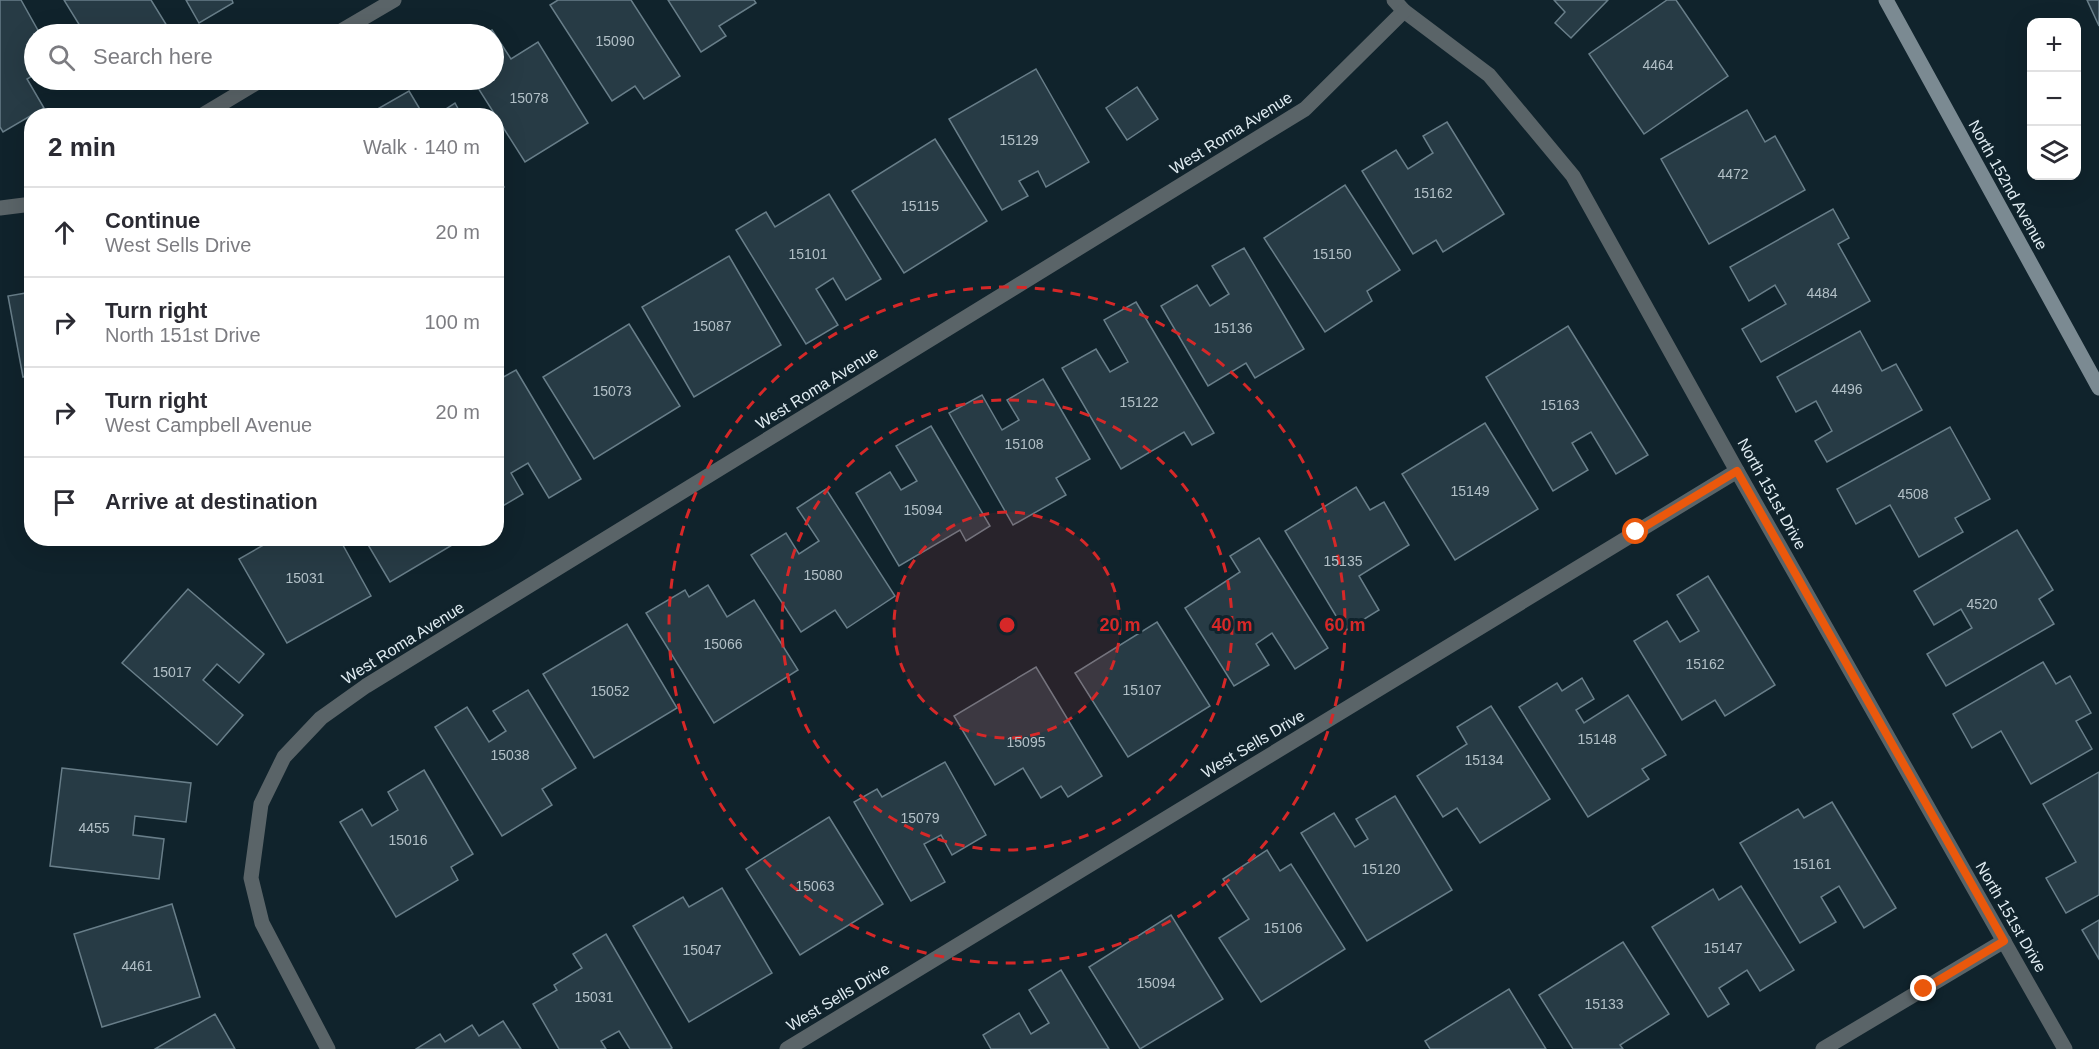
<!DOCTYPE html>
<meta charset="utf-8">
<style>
:root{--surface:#fff;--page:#f7f7f7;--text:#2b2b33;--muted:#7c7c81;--line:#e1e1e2}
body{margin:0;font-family:Helvetica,sans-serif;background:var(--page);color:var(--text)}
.controls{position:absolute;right:18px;top:18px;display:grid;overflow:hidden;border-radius:12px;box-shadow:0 6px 24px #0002}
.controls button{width:54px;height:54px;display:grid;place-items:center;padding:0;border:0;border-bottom:2px solid var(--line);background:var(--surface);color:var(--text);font:30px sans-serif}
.stop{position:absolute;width:18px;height:18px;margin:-14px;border:4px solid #ea580c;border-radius:50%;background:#fff}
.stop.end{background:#ea580c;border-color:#fff;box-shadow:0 2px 6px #0008}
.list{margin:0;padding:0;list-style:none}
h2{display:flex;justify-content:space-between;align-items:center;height:78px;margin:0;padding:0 24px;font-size:26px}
h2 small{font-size:20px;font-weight:400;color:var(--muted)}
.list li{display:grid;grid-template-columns:39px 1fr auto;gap:18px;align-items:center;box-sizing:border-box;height:90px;padding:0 24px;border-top:2px solid var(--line)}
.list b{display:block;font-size:22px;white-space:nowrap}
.list p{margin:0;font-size:20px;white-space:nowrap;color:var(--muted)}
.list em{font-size:20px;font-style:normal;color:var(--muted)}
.icon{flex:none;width:33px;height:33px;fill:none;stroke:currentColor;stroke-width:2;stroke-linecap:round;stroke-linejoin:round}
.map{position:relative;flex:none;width:2099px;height:1049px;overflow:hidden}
.search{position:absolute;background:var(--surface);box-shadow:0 6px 24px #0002;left:24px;top:24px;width:480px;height:66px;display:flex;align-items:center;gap:15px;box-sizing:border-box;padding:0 21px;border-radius:33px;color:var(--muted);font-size:22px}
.panel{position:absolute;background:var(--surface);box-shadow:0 6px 24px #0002;left:24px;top:108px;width:480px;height:438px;border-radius:24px}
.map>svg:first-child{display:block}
.building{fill:#273b45;stroke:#687e89;stroke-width:1.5}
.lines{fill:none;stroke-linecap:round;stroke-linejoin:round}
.street{stroke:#5a6468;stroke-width:15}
.secondary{stroke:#7b8a92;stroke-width:15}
.route{stroke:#ea580c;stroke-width:8}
.ring{fill:none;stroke:#d62828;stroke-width:3;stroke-dasharray:10 8}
.labels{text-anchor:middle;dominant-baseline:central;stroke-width:6;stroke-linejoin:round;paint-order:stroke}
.number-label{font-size:14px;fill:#b2c0c7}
.street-label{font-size:16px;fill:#e0ecf2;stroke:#10232c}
.centre{fill:#d62828;stroke:#10232c;stroke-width:3}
.ring-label{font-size:18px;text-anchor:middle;font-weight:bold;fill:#d62828;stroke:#10232c;stroke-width:6;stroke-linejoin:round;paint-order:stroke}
</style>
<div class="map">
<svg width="2099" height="1049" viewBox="0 0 2099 1049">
<rect width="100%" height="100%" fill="#10232c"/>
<g class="building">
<path d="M0 0H21L40 34H34V75L27 79 44 108 3 132 0 127Z"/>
<path d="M64 0H151L172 34H85Z"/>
<path d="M186 0H232L233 3 199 23Z"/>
<path d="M558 0H631L680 76 644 99 635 86 612 101 550 5Z"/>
<path d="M668 0H754L756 3 719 26 726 36 701 52Z"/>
<path d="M1554 0H1608L1571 38 1555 23 1565 12Z"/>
<path d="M1667 0H1676L1728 76 1644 134 1589 54Z"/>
<path d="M2087 0H2099V26Z"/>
<path d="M492 30 511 59 538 42 588 123 525 162 473 80H494V34H484Z"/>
<path d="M1036 69 1089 162 1046 187 1038 171 1019 181 1028 196 1002 210 949 119Z"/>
<path d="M1137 87 1158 119 1127 140 1106 108Z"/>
<path d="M409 91 424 116H377L374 111Z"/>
<path d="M455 103 462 116H435Z"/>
<path d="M1747 110 1765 142 1775 136 1805 190 1709 244 1661 159Z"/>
<path d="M1447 122 1504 214 1443 252 1436 240 1413 254 1362 171 1396 150 1408 169 1433 153 1423 136Z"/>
<path d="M935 139 987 221 904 273 852 191Z"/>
<path d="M496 174 504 187 496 191Z"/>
<path d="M1345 185 1400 270 1367 291 1372 301 1325 332 1264 238Z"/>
<path d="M829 194 881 279 846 300 833 278 816 289 838 325 806 344 736 230 766 212 775 227Z"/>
<path d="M1833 209 1849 238 1838 244 1870 301 1761 362 1742 329 1786 304 1775 285 1749 301 1730 267Z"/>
<path d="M1244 248 1304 349 1255 378 1246 363 1208 386 1161 306 1197 285 1210 306 1229 294 1212 266Z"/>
<path d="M729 256 781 345 694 397 642 307Z"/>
<path d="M32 292V375L23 377 8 296Z"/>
<path d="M1136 302 1214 433 1192 445 1184 432 1121 469 1062 368 1096 349 1110 372 1128 362 1104 320Z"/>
<path d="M629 324 680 406 594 459 543 377Z"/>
<path d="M1568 326 1648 455 1616 474 1591 432 1572 443 1588 470 1553 491 1486 377Z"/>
<path d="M1860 331 1882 371 1896 364 1922 410 1827 462 1815 441 1832 431 1816 401 1796 412 1777 377Z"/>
<path d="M516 370 581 479 549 498 528 463 511 473 523 494 496 510V381Z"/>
<path d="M1043 379 1090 459 1056 478 1066 495 1013 525 949 413 982 395 1002 430 1019 420 1007 400Z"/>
<path d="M1485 423 1538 509 1455 560 1402 474Z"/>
<path d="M931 426 990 526 966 541 960 530 899 566 856 493 890 472 901 490 917 481 896 446Z"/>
<path d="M1950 427 1990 499 1955 518 1963 532 1919 557 1890 505 1856 524 1837 489Z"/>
<path d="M1356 487 1370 510 1384 502 1409 545 1359 576 1379 610 1345 631 1285 531Z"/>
<path d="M826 489 895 596 847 628 835 610 801 632 751 555 786 533 799 554 819 541 797 508Z"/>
<path d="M2017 530 2053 590 2039 599 2054 624 1946 686 1927 654 1972 628 1961 609 1934 625 1914 591Z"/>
<path d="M276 538H339L371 596 287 643 239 559Z"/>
<path d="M364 538H464L390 582Z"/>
<path d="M1259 538 1328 648 1295 669 1272 633 1256 644 1269 665 1234 686 1185 608 1240 572 1230 556Z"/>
<path d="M1708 576 1775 685 1725 716 1715 700 1682 720 1634 641 1667 621 1680 642 1699 631 1677 595Z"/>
<path d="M708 585 727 617 754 600 798 670 714 723 646 613 685 590 689 597Z"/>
<path d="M188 589 264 654 239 683 217 664 203 680 243 715 217 745 122 663Z"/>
<path d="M1157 622 1210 706 1128 757 1075 673Z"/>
<path d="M627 624 677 708 594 758 543 674Z"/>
<path d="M2043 662 2056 684 2070 676 2091 713 2076 721 2092 749 2031 784 2001 731 1972 748 1953 714Z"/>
<path d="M1036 667 1102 776 1068 797 1061 786 1041 798 1023 768 995 785 954 716Z"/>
<path d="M1582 678 1594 699 1576 710 1584 723 1628 695 1666 755 1642 769 1649 779 1588 817 1519 707 1557 683 1562 691Z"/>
<path d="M528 690 576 768 542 789 552 805 502 836 435 727 467 707 489 742 506 731 493 711Z"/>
<path d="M1491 706 1550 799 1480 843 1457 808 1443 817 1417 776 1467 744 1457 727Z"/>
<path d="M945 762 986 835 952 855 941 835 924 844 945 882 911 901 854 802 877 789 882 797Z"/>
<path d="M62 768 191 783 186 822 135 816 133 835 164 839 159 879 50 866Z"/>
<path d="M424 770 473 854 451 867 458 880 396 917 340 822 362 809 372 826 398 810 388 792Z"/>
<path d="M2099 772V895L2066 913 2046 878 2076 862 2043 804Z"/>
<path d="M1395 796 1452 890 1367 941 1301 833 1334 813 1355 847 1368 839 1356 819Z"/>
<path d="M1832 802 1896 908 1864 928 1839 886 1821 897 1836 922 1800 943 1740 843 1798 809 1804 818Z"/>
<path d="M829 817 883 904 800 955 746 869Z"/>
<path d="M1267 850 1280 871 1291 864 1345 949 1261 1002 1219 938 1249 919 1223 879Z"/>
<path d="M1741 886 1794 970 1760 991 1747 970 1719 988 1729 1004 1708 1017 1652 927 1713 889 1719 900Z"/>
<path d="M722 888 772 973 689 1022 633 926 683 897 689 907Z"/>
<path d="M172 904 200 997 102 1027 74 934Z"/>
<path d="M1171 915 1223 999 1140 1049 1089 967Z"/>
<path d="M2099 920V959L2082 930Z"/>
<path d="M606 934 672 1048 670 1049H630L619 1031 601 1041 606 1049H559L533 1004 557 990 554 985 582 968 573 954Z"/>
<path d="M1623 942 1669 1014 1620 1045 1623 1049H1573L1539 995Z"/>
<path d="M1061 970 1109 1049H991L983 1035 1019 1013 1031 1034 1049 1023 1029 990Z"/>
<path d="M1509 989 1546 1049H1430L1425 1041Z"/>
<path d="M215 1014 235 1049H155Z"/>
<path d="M503 1021 521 1049H416L440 1034 445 1042 472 1025 479 1036Z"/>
</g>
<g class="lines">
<g class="street">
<path d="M1394 0 1404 11 1489 75 1573 176 1737 471 2065 1049"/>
<path d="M336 34 394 0"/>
<path d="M201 116 261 80"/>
<path d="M0 208 32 204"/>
<path d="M328 1049 262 923 251 878 261 804 284 757 321 718 366 686 1305 109 1404 11"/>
<path d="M787 1049 1737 471"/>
<path d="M1823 1049 2004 941"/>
</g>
<path class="secondary" d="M1886 0 2099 388"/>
</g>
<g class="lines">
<path class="route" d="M1636 532 1737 471 2004 941 1924 989"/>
</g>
<circle cx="1007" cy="625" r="113" fill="#d62828" fill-opacity=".12"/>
<g class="ring">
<circle cx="1007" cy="625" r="113"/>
<circle cx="1007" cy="625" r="225"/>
<circle cx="1007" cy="625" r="338"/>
</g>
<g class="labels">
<g class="number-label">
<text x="615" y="41">15090</text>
<text x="1658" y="65">4464</text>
<text x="529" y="98">15078</text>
<text x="1019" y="140">15129</text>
<text x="1733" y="174">4472</text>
<text x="1433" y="193">15162</text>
<text x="920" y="206">15115</text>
<text x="808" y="254">15101</text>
<text x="1332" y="254">15150</text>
<text x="1822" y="293">4484</text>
<text x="712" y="326">15087</text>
<text x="1233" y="328">15136</text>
<text x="1847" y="389">4496</text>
<text x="612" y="391">15073</text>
<text x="1139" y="402">15122</text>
<text x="1560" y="405">15163</text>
<text x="1024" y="444">15108</text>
<text x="1470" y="491">15149</text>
<text x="1913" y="494">4508</text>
<text x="923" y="510">15094</text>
<text x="1343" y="561">15135</text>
<text x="823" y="575">15080</text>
<text x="305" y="578">15031</text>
<text x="1982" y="604">4520</text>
<text x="723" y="644">15066</text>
<text x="1705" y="664">15162</text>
<text x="172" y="672">15017</text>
<text x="1142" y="690">15107</text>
<text x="610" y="691">15052</text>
<text x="1597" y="739">15148</text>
<text x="1026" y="742">15095</text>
<text x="510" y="755">15038</text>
<text x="1484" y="760">15134</text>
<text x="920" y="818">15079</text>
<text x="94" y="828">4455</text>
<text x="408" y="840">15016</text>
<text x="1812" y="864">15161</text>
<text x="1381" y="869">15120</text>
<text x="815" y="886">15063</text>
<text x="1283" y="928">15106</text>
<text x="1723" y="948">15147</text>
<text x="702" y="950">15047</text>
<text x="137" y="966">4461</text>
<text x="1156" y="983">15094</text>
<text x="594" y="997">15031</text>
<text x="1604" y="1004">15133</text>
</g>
<g class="street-label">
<text transform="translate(1231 133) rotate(-32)">West Roma Avenue</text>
<text transform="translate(2008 185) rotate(61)">North 152nd Avenue</text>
<text transform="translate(817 388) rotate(-32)">West Roma Avenue</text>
<text transform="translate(1772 494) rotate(61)">North 151st Drive</text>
<text transform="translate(403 643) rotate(-32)">West Roma Avenue</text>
<text transform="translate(1253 744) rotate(-31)">West Sells Drive</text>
<text transform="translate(2011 917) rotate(60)">North 151st Drive</text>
<text transform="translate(838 997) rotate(-31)">West Sells Drive</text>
</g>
</g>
<circle cx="1007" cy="625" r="9" class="centre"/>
<g class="ring-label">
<text x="1120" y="631">20 m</text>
<text x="1232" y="631">40 m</text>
<text x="1345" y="631">60 m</text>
</g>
</svg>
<div class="controls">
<button>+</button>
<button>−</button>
<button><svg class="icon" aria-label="layers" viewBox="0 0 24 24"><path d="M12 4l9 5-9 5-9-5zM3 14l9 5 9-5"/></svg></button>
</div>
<div class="stop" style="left:1636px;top:532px"></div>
<div class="stop end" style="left:1924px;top:989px"></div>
<div class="search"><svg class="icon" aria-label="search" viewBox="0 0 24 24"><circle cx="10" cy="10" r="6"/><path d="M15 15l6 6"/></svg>Search here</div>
<section class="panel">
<h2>2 min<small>Walk · 140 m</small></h2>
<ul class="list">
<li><svg class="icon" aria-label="ahead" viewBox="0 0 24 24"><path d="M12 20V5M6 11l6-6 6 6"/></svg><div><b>Continue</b><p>West Sells Drive</p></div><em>20 m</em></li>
<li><svg class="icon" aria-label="right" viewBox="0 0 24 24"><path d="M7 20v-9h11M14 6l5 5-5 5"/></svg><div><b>Turn right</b><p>North 151st Drive</p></div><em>100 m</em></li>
<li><svg class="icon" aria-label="right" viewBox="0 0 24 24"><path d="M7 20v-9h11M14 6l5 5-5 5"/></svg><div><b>Turn right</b><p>West Campbell Avenue</p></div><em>20 m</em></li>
<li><svg class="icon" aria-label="arrive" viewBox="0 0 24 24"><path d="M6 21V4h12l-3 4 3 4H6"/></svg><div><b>Arrive at destination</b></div></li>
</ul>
</section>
</div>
